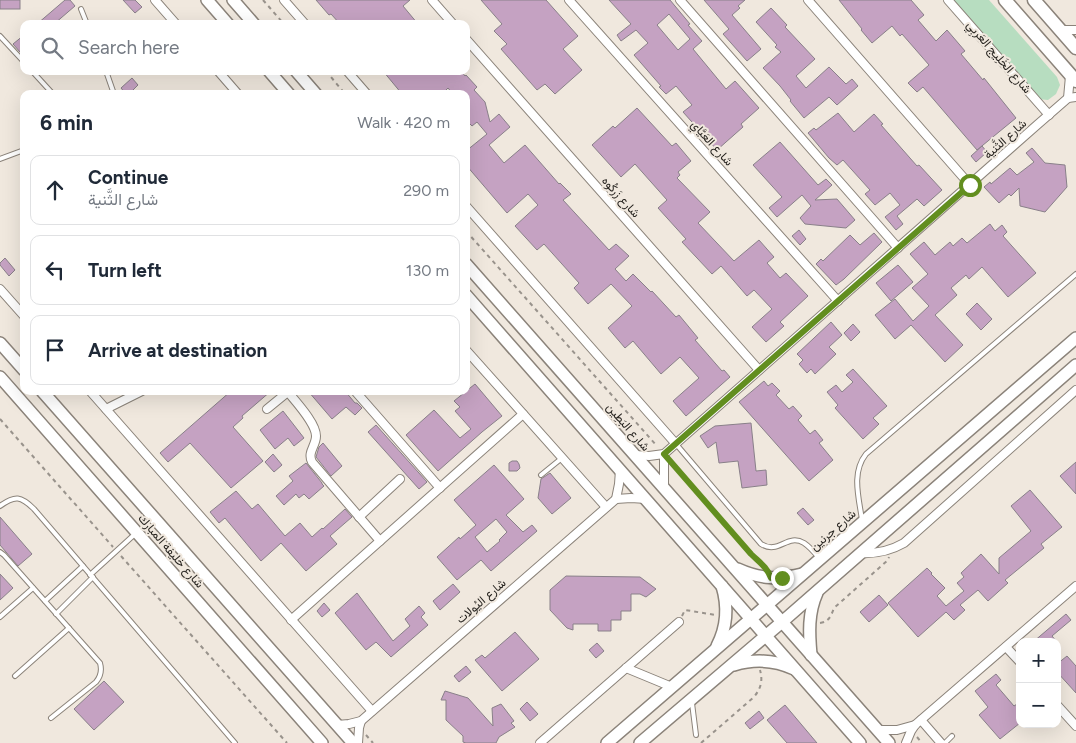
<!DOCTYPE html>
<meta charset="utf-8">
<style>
:root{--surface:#fff;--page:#f2f2f3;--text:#1f2937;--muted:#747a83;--line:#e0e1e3}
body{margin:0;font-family:Figtree,Vazirmatn,sans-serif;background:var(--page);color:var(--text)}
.controls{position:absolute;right:15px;bottom:15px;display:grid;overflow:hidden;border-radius:10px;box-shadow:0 5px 20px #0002}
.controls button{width:45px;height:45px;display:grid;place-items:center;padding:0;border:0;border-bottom:1px solid var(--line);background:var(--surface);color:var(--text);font:25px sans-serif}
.stop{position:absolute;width:15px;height:15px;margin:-11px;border:4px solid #628e1f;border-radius:50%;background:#fff}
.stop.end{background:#628e1f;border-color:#fff;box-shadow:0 1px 5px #0008}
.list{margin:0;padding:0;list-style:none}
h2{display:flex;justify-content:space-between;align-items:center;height:65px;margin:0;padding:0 20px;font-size:21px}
h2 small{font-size:16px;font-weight:400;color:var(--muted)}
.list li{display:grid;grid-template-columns:32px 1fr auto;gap:15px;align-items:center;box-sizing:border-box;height:70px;margin:0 10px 10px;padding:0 10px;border:1px solid var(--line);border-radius:10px}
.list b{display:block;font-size:19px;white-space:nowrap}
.list p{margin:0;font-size:16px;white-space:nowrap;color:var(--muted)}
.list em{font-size:16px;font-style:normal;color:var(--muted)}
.icon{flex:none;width:28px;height:28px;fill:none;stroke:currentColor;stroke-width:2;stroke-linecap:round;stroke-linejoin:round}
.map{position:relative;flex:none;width:1076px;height:743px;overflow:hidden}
.search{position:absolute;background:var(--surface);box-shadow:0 5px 20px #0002;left:20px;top:20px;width:450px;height:55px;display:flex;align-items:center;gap:12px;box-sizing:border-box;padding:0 18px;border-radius:10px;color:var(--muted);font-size:19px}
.panel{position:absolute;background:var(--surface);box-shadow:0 5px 20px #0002;left:20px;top:90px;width:450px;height:305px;border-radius:10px}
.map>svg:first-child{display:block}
.green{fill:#b7ddc0}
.building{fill:#c5a2c2;stroke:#898089;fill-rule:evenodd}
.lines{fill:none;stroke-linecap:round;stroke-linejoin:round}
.service-casing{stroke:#8b837a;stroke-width:6}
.minor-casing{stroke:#8b837a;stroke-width:10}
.secondary-casing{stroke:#8b837a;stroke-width:14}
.trunk-casing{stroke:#8b837a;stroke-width:15}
.path{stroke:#99938c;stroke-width:2;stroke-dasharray:4 4;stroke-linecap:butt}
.service{stroke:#fff;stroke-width:4}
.minor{stroke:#fff;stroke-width:8}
.secondary{stroke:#fff;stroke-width:11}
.trunk{stroke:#fff;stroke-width:12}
.route{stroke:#628e1f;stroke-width:6}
.labels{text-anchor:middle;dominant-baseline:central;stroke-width:4;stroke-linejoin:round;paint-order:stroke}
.street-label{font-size:12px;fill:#26231f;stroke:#f0e8de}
</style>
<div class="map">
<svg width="1076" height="743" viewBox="0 0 1076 743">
<rect width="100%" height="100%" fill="#f0e8de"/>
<path class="green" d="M950 0H989L1057 77 1060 85 1056 94 1048 100 1038 99Z"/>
<g class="building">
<rect x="0" y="0" width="20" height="9"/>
<path d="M65 0H70L75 6 54 24H37Z"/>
<path d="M123 0H135L142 7 135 13Z"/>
<path d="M316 0H410L403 6 418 24H340L331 14 329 15Z"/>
<path d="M481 0H546L578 36 563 49 582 70 555 94 545 84 537 90 501 49 507 44 494 31 502 24Z"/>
<path d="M609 0H670L690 24 688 25 702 41 693 49 726 89 735 81 759 108 741 124 743 127 717 150 683 112 692 105 676 86 666 94 659 87 661 86 634 55 648 43 636 30 621 41 617 35 631 24ZM669 14 690 39 678 50 657 25Z"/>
<path d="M704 0H745L738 6 740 8 732 15 761 49 747 61 723 34 729 29Z"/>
<path d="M839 0H911L924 15 918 20 936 41 947 30 965 51 961 54 983 80 984 78 1016 118 977 150 923 87 917 92 908 83 929 65 902 34 900 36 892 26 872 43 861 30 862 29Z"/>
<path d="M771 8 787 25 785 27 815 59 796 76 806 88 829 67 846 84 852 79 858 86 837 105 829 97 804 118 790 101 791 100 780 86 763 68 781 52 775 47 777 45 756 22Z"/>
<path d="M24 35V49L20 52 13 44Z"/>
<path d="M383 71H461L465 76 466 75 477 87 474 90 485 102 490 122 499 114 510 127 489 145 504 163 525 145 559 184 560 183 571 194 563 200 609 250 616 244 629 256 615 269 626 281 633 274 651 292 652 291 676 317 679 315 698 338 695 340 722 371 724 370 730 377 686 416 673 401 699 378 680 357 661 374 633 341 625 348 608 328 632 306 611 284 588 304 574 288 579 283 544 244 537 250 515 226 538 205 528 194 507 213 466 165V151L487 134 477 122 472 126 466 120V94H453L448 88 442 94H402Z"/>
<path d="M132 78 138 85 129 94H126L121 88Z"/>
<path d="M637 108 672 146 676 143 691 161 678 172 680 175 677 178 710 212 698 223 734 261 759 240 774 257 767 263 780 278 786 273 808 296 780 322 784 326 766 342 752 327 772 309 754 290 747 296 721 266 712 274 682 242 686 239 658 208 667 200 635 164 621 177 592 145 613 126 615 128Z"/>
<path d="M838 113 854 132 874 114 883 124 881 125 917 166 919 165 942 190 924 206 917 199 897 216 903 224 896 230 885 217 900 205 890 193 875 205 865 194 870 190 843 160 837 165 829 158 808 133 814 128 816 130Z"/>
<path d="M780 142 818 185 826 179 832 185 815 200 837 199 855 220 846 228 805 224 800 218 811 206 802 195 777 217 769 208 782 197 753 165Z"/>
<path d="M982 146 987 152 976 162 971 156Z"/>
<path d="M1032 148 1045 163 1065 165 1067 187 1045 212 1020 206 1019 188 1011 196 1009 194 999 203 984 187 990 182 991 184 1010 168 1017 175 1034 162 1026 153Z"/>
<path d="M990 224 995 231 1002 225 1007 232 1003 236 1036 273 1008 297 982 267 969 279 966 275 951 288 957 295 935 315 963 345 945 362 911 325 895 339 875 315 895 299 913 321 929 306 912 288 928 274 910 254 924 242 935 255 950 242 953 246 962 238 967 243Z"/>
<path d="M799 230 806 239 800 245 792 236Z"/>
<path d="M874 233 882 242 844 279 836 285 816 264 821 259 823 261 850 235 860 245Z"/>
<path d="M5 258 15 270 9 276 0 265V263Z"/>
<path d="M898 265 913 282 891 301 876 283Z"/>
<path d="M977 303 992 319 981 330 966 314Z"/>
<path d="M831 322 842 335 829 347 836 354 815 374 811 369 807 373 799 364 803 360 797 354Z"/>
<path d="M853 324 860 332 851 341 844 333Z"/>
<path d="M853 369 887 406 873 418 879 424 863 439 835 408 838 405 827 392 836 385 842 392 853 382 846 375Z"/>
<path d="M764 381 768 386 772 383 780 391 776 395 789 409 793 406 802 416 798 420 810 434 815 430 823 440 819 443 833 460 809 481 739 402Z"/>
<path d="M475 384 502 416 482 432 438 471 406 435 434 410 460 438 471 429 455 411 460 407 454 401Z"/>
<path d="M231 391H247L251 395 255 391H271L242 416 243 418 233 427 263 461 231 488 190 443 168 462 160 453Z"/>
<path d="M308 391H345L355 403H357L362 408 355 415 346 407 332 419Z"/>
<path d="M283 411 304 438 294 446 288 438 275 449 260 430Z"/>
<path d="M751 423 756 471 766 470 767 485 742 488 738 461 719 463 716 442 708 448 700 436 715 426Z"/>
<path d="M376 425 427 482 419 489 368 432Z"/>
<path d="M323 443 342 466 331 476 316 457 319 447Z"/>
<path d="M273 454 282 465 274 472 265 462Z"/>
<path d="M512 461H517L519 464 520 468 517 471H509V463Z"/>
<path d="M1076 462V494L1060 476Z"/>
<path d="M306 463 322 483V484L324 486 309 499 304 494 299 498 296 494 284 505 276 496 293 481 289 476Z"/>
<path d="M494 465 524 499 506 515 523 532 532 525 537 531 491 571 481 560 457 580 437 557 459 537 460 539 476 525 454 500ZM496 519 507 532 499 540 500 541 487 552 475 537Z"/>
<path d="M550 473 571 498 552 514 538 498 541 479Z"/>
<path d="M1030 490 1062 527 1041 544 1044 548 1005 580 1008 583 988 601 978 590 960 605 965 610 954 620 946 612 918 637 888 603 927 568 932 573 931 574 945 588 937 596 946 606 964 591 957 583 964 577 961 573 981 554 999 574V558L1031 531 1011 506Z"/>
<path d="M236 491 252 509 258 504 285 536 300 523 312 537 322 528 323 529 345 509 352 517 330 536 337 544 306 571 281 543 261 561 225 518 219 523 210 512Z"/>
<path d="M803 508 814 520 808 525 797 513Z"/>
<path d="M0 517 32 554 18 566 0 545Z"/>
<path d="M0 574 13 588 0 600Z"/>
<path d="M566 576 640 577 656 589 646 597 640 594H631V611H621V620H611V631H598V624H573V630L567 628 550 610V590Z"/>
<path d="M453 584 460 592 440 610 433 601Z"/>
<path d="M357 593 393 641 410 626 405 619 419 606 425 613 421 617 428 625 391 657 376 642 366 650 335 613Z"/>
<path d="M879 595 888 605 869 622 860 612Z"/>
<path d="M324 603 330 610 322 617 317 611Z"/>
<path d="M1066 614 1071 620 1052 636 1057 642H1033Z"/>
<path d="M515 632 539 659 502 691 475 660 482 655 485 658Z"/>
<path d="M597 643 604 651 596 658 589 650Z"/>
<path d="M1067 656 1076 666V693L1057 672V664Z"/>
<path d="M466 666 471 672 459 682 454 676Z"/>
<path d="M996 674 1001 680 996 685 1014 706 1020 702V723L1000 739 979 715 988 707 975 691Z"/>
<path d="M104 681 124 702 94 730 74 709Z"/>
<path d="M445 691 468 698 493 726 492 708 501 704 514 721 511 723 515 727 499 737 496 743H466L463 742V736L446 720V700H441Z"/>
<path d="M527 702 538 714 530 721 520 709Z"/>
<path d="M785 705 817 743H787L767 720Z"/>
<path d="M759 711 764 718 750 729 745 723Z"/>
</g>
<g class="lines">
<defs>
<g id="service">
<path d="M81 9 87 24"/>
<path d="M0 36 24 62"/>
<path d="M32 71 53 94"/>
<path d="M106 71 114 94"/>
<path d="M0 159 24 150"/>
<path d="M676 444 761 544C779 555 787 533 804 543 810 547 815 553 819 558"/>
<path d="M541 475 562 458"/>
<path d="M0 506C15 495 21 496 34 509L235 743"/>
<path d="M862 520C859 498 851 473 866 454L1076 274"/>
<path d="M0 552 4 555 100 663C102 670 101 676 96 682L51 718"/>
<path d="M90 575 135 534"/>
<path d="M45 601 83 566"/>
<path d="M56 614 93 577"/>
<path d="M0 617 33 588"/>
<path d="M15 676 69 628"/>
<path d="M692 703 696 735"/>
<path d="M945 743 952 736"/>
</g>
<g id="minor">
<path d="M155 0 176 24"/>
<path d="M284 0 305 24"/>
<path d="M432 0 453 24"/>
<path d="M569 0 838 301"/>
<path d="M680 0 898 248"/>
<path d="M808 0 970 185"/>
<path d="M948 0 1049 115"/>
<path d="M1061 30H1076"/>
<path d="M466 39 759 370"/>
<path d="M218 71 238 94"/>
<path d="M347 71 367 94"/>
<path d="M1068 98 1070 76"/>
<path d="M466 206 676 444"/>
<path d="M0 289 24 316"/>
<path d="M466 350 606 507"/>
<path d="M90 391 372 711"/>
<path d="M355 391 440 488"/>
<path d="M288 392C296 402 316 423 316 436 316 446 307 452 312 462L380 541"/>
<path d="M106 409 142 391"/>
<path d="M267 409 289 391"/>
<path d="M664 454V487"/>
<path d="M635 455 649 456 664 454 1037 125 1068 98 1076 97"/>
<path d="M616 499 619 484 620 470"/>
<path d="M359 517 400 479"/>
<path d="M860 553C876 554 890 551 904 543L1076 390"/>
<path d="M291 620 523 414"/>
<path d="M1006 647 1020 662"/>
<path d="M626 668 672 687"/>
<path d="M1057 705 1076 726"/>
<path d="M921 720 941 743"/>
<path d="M337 725 349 724 361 721 616 499 631 498 646 499"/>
<path d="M877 730H897L915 725"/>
<path d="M358 743 359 728 361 721"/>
<path d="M540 743 679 622"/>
<path d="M906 743 911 731 915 725 1076 586"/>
</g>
<g id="secondary">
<path d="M207 0 228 24"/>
<path d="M233 0 254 24"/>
<path d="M269 71 289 94"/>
<path d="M296 71 316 94"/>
<path d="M466 264 889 743"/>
<path d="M466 295 860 743"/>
<path d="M0 343 24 370"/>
<path d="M0 377 322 743"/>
<path d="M42 391 353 743"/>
<path d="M738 569C760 579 779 580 802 574"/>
<path d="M717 646C727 627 728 606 722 586"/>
<path d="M811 655C809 633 808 613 817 593"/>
<path d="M734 665C754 659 775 660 794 669"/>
<path d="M607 743 1076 338"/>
<path d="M640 743 782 622 1076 365"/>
</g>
<g id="trunk">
<path d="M1005 0 1076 81"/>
<path d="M1034 0 1076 48"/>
</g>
</defs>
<use href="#service" class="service-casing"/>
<use href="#minor" class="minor-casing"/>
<use href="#secondary" class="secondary-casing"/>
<use href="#trunk" class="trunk-casing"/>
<g class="path">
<path d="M263 0 284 24"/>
<path d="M326 71 345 94"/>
<path d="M466 231 657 446"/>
<path d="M0 419 113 547"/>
<path d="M673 465 751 554 765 567"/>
<path d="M121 556 287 743"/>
<path d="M682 616 685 610 716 615"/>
<path d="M820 623C829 622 831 616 834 608L888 560 889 557"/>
<path d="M366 735 373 743"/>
<path d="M917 737 922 743"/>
<path d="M701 743 754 697C761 688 763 681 760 670"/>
</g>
<use href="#service" class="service"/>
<use href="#minor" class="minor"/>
<use href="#secondary" class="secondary"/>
<use href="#trunk" class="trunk"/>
</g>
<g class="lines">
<path class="route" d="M782 578H771C767 567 759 562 751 554L664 454 970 185"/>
</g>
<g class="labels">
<g class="street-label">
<text transform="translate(999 57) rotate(49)">شارع الخَلِيج العَربِي</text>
<text transform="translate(1005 139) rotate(-42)">شارع الثَّنية</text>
<text transform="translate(712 143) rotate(48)">شارع العَيَّاي</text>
<text transform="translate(621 197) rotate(48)">شارع زَركُوه</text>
<text transform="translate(628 427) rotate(49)">شارع البَطِين</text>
<text transform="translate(833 530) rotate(-41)">شارع جرنين</text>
<text transform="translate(171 551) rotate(49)">شارع خليفة المبارك</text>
<text transform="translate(481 601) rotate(-41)">شارع اليُولات</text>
</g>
</g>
</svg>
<div class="controls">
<button>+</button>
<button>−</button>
</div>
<div class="stop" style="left:970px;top:185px"></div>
<div class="stop end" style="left:782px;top:578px"></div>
<div class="search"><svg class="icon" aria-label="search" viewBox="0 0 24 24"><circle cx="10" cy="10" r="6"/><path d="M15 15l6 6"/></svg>Search here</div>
<section class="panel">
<h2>6 min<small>Walk · 420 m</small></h2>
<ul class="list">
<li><svg class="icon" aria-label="ahead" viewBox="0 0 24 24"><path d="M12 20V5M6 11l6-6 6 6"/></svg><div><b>Continue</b><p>شارع الثَّنية</p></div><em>290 m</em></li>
<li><svg class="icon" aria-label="left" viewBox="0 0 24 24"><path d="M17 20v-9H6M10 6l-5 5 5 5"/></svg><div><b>Turn left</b></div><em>130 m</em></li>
<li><svg class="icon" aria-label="arrive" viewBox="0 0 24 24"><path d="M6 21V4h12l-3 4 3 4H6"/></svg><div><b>Arrive at destination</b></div></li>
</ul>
</section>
</div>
